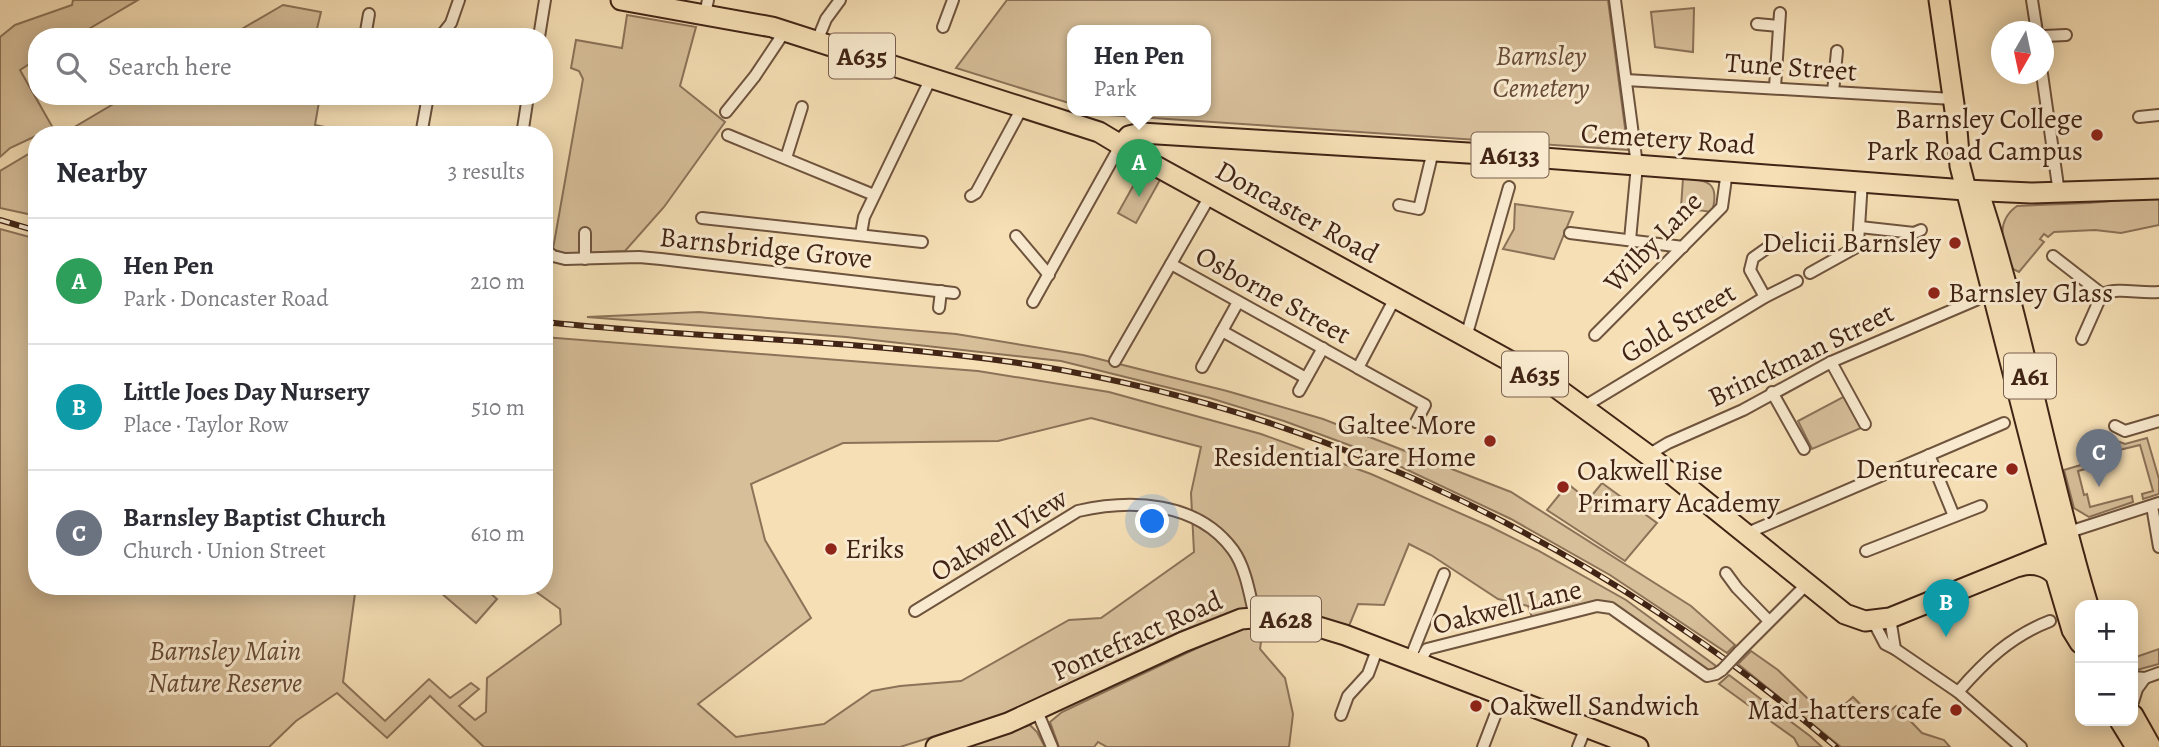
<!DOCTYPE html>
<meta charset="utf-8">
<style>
:root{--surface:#fff;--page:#f7f7f7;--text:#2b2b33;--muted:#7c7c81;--line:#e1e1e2;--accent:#7c3aed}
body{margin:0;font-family:Alegreya,serif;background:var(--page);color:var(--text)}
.controls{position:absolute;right:21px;bottom:21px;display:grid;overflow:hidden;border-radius:14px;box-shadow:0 4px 18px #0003}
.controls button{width:63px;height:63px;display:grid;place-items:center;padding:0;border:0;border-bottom:2px solid var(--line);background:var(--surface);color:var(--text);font:35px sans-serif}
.compass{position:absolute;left:1991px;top:21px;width:63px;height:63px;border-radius:50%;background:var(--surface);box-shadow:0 4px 18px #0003;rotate:189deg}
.you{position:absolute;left:1153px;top:522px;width:24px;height:24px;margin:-18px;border:5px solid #fff;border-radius:50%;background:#1a73e8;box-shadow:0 0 0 10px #1a73e833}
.badge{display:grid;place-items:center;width:46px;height:46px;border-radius:50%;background:var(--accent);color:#fff;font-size:23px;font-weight:700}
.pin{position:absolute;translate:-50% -58px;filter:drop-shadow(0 2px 4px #0008)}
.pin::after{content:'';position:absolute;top:37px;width:24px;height:21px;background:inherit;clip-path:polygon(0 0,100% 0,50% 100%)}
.popup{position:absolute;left:1067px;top:25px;width:144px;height:91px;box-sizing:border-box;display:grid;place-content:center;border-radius:14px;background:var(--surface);filter:drop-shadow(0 2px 5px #0005);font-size:23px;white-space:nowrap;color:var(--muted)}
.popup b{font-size:26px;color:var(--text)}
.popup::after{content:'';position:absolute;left:50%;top:100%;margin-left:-14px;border:14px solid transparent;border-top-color:var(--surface)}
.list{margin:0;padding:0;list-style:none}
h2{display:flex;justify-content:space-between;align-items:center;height:91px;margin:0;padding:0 28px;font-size:30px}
h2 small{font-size:23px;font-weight:400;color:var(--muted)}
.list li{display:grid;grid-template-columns:46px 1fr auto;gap:21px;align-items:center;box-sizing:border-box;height:126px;padding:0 28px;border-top:2px solid var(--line)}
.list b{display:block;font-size:26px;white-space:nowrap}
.list p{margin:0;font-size:23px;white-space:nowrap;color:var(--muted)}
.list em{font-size:23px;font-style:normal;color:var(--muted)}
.icon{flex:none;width:38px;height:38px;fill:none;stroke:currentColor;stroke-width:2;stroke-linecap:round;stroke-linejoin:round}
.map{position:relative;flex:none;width:2159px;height:747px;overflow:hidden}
.search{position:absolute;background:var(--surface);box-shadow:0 4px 18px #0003;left:28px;top:28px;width:525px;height:77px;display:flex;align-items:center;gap:18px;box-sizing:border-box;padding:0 24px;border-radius:28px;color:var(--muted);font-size:26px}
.panel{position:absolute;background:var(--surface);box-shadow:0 4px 18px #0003;left:28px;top:126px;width:525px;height:469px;border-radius:28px}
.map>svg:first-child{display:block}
.green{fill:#d7bf9a;stroke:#8c7258;stroke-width:2;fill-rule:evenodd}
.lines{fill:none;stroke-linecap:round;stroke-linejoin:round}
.street-casing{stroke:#6e533d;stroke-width:14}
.highway-casing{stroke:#412415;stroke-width:23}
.street{stroke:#f9eacf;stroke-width:10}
.highway{stroke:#f6dfb5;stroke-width:19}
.rail-casing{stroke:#412415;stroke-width:6}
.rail{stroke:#f9eacf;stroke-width:3.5;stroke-dasharray:10;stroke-linecap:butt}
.street-bridge-casing{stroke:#6e533d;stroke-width:14;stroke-linecap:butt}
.street-bridge{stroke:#f9eacf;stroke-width:10}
.poi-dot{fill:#8f2418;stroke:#f9eacf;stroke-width:2.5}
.labels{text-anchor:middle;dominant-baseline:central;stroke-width:6;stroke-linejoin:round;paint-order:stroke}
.shield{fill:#f9eacf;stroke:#785f4d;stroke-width:2}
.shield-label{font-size:26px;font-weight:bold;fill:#412415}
.park-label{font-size:28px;font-style:italic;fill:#664b36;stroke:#f9eacf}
.street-label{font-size:28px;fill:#412415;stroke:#f9eacf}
.poi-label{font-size:28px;fill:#412415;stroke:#f9eacf;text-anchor:end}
</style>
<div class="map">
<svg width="2159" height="747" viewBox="0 0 2159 747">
<rect width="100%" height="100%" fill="#f6dfb5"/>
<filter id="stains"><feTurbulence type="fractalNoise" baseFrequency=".00286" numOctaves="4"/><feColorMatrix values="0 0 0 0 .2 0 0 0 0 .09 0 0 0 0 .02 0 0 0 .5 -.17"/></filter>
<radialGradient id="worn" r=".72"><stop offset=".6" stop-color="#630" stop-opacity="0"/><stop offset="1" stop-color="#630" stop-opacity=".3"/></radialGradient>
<g class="green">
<path d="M73 0H138L75 37H37V59L20 70 53 128 10 148 0 157V37L15 25 72 5Z"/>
<path d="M1007 0H1608L1628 150 1108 115 1096 111H1206V31H1072V104L956 68Z"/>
<path d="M283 5 321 12 315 37H228Z"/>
<path d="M1694 8 1693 52 1655 47 1651 12Z"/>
<path d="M627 15 696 27 680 86 725 122 664 207 625 251 564 254 553 249 583 79 579 71 571 68 576 40 622 48Z"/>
<path d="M127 96H320L315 125 365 135H61Z"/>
<path d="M37 149V216L0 208V171Z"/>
<path d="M1142 170 1160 180 1136 223 1118 213Z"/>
<path d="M1683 178C1709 180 1720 183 1712 212L1681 208Z"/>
<path d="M2159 197V225L2121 233 2095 230 2054 232 2048 237 2044 234 2040 239 2044 242 2019 272 2013 269C2004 247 1993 223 2017 206L2088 203Z"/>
<path d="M1515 204 1573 212 1554 259 1503 249 1514 229Z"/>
<path d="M0 229 37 239V586H356L343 682 385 721 429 679 450 698 471 683 479 689 459 706 475 720 486 712 487 678 561 624 560 609 528 586H544V337L978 371 1109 392 1261 434 1371 474 1489 526 1537 550 1626 600 1716 666 1712 671 1704 670 1623 610 1608 602 1589 603 1532 617 1528 606 1498 599 1431 555 1409 544 1384 605 1358 604 1349 626 1334 625 1266 604 1185 630 999 716 900 747H484L430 696 387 738 337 693 296 721 269 747H0ZM1091 418 1201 447 1191 493 1194 552 1101 618 1069 620 961 681 900 686 872 691 824 724 736 737 698 704 811 618 765 540 751 484 843 443 998 441Z"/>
<path d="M699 312 956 334 1083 355 1227 391 1323 419 1511 492 1691 606 1735 645 1727 653 1610 575 1511 519 1376 455 1284 421 1210 398 1061 361 846 337 587 317Z"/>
<path d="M1845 396 1861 428 1812 449 1798 421Z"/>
<path d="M2147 438 2159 479V494L2143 499 2142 494 2153 491 2140 445 2107 453 2117 441 2125 444Z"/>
<path d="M2091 462 2093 467 2078 471 2084 495 2087 494 2090 507 2132 496 2133 502 2089 517 2074 508 2064 470Z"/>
<path d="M1602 483 1657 523 1625 561 1547 510 1568 484 1588 500Z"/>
<path d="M433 586H482L497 599 476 623Z"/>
<path d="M1248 624 1261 642 1260 649 1285 678 1293 714 1289 747H1107L1098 742 1094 747H1059L1050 722 1062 712Z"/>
<path d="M2159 649V664L2133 671V658Z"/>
<path d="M1751 651 1778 670 1829 719 1853 697 1877 721 1896 706 1922 733 1944 740 1950 747H1841L1738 664Z"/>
<path d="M1729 675 1810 736 1822 747H1799L1794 738 1719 684Z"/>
<path d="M1030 725 1037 732 1045 747H963Z"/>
</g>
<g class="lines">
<defs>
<g id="street">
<path d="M1615 0 1637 165 1630 240"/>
<path d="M2032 0 2037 32"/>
<path d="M705 14 708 0"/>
<path d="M1757 24 1779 26"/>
<path d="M943 27 953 0"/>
<path d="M2044 36 2066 35"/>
<path d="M365 37 369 14"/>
<path d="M440 37 451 23 459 0"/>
<path d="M539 37 545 0"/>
<path d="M817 41 826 19 840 0"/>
<path d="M2042 74 2059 193"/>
<path d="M1626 80 1953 99"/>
<path d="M1775 87 1780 13"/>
<path d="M1833 92 1837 51"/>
<path d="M726 112 755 76 785 31"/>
<path d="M2139 117 2159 115"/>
<path d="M421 135 428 96"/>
<path d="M522 135 528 96"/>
<path d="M728 135 874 195"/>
<path d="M786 158 802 107"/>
<path d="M971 196 976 193 1023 106"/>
<path d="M1399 205 1419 209 1433 151"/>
<path d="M702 218 922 242"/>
<path d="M1860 227 1914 233 1921 230"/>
<path d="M1570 233 1683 247"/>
<path d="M861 234 864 217 931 78"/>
<path d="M1016 236 1049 275"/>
<path d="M544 249 553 256 565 259 639 257 661 259 954 293"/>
<path d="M2053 256 2102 294"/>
<path d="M585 259V233"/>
<path d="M1171 264 1358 368 1395 298"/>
<path d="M1810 273 1855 248 1858 243 1862 181"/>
<path d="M1765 297 1750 270 1753 258 1777 241"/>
<path d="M1033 302 1120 146"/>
<path d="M939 308 941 291"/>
<path d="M1222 331 1306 378"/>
<path d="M1595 335 1722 207 1727 171"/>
<path d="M1466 337 1509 187"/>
<path d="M2082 339 2102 294C2120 287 2139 294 2159 292"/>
<path d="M1115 361 1210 196"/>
<path d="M1831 362 1865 424"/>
<path d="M1202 367 1238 302"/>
<path d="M1358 368 1425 405 1416 422"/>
<path d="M1299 391 1323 348"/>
<path d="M1772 392 1804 449"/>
<path d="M1585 406 1765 297 1797 281"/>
<path d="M2115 426 2125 431 2159 421"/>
<path d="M1648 455 1668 443 1743 410 1831 362 1976 300"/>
<path d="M1929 455 1954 516"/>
<path d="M2152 506 2159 547"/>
<path d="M2069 532 2159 503"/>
<path d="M1745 534 2004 423"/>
<path d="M1866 551 1981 506"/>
<path d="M1726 573 1737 588 1769 621"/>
<path d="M915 611 1078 511C1131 499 1197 501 1233 550 1246 568 1250 596 1255 617"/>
<path d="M1890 618 1895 649"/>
<path d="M1873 621 1885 644 1895 649 1958 692 2021 747"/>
<path d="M1739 652 1807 584"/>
<path d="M1410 659 1444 574"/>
<path d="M1419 663 1427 649 1597 606 1611 608 1707 676 1716 674 1722 670"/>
<path d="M2133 677 2145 678 2159 673"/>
<path d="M1958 692C1985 661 2011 636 2050 621"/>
<path d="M2133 702 2137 689 2145 678"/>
<path d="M1037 711 1052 747"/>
<path d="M1341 715 1348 696 1368 674 1378 647"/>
<path d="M1483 747 1503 695"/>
<path d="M1578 747 1586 727"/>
</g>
<g id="highway">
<path d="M621 0 772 27 1099 132 1154 165 1550 383 1648 455 1845 614 1865 621 1890 618 2048 554 2066 553 2074 557"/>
<path d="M1939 0 1956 118 1960 166 2062 564 2080 627"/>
<path d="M1120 146 1129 136 1141 133 1517 156 1965 190 2031 193 2159 189"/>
<path d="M1980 196C2024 330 2047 471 2088 605"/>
<path d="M2020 566C2032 562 2048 566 2056 576L2072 630 2080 643"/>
<path d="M2133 715 2151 747"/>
<path d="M2120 721 2136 747"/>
<path d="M936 747 1008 723 1183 642 1241 619 1265 617 1299 621 1345 635 1638 747"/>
</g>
</defs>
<use href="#street" class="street-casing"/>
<use href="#highway" class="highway-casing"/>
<use href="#street" class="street"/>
<use href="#highway" class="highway"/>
<defs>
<g id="rail">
<path d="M0 220 37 231"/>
<path d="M544 322C706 339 870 340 1032 365 1332 413 1606 550 1836 747"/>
</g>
</defs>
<use href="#rail" class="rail-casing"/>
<use href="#rail" class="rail"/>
<defs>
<path id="street-bridge" d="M1722 670 1739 652"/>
</defs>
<use href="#street-bridge" class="street-bridge-casing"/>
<use href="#street-bridge" class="street-bridge"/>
</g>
<g class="poi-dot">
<circle cx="2097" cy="135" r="7"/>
<circle cx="1955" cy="243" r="7"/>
<circle cx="1934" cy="293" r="7"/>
<circle cx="1490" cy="441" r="7"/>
<circle cx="2012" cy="469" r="7"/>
<circle cx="1563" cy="487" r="7"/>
<circle cx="831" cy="549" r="7"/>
<circle cx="1476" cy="706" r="7"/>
<circle cx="1956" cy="710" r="7"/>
</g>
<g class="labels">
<g class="shield">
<rect x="829" y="33.5" width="66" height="45" rx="5"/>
<rect x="1471.5" y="132.5" width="77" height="45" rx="5"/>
<rect x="1502" y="351.5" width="66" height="45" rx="5"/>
<rect x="2004" y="353.5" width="52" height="45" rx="5"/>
<rect x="1251" y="596.5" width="70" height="45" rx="5"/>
</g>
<g class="shield-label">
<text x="862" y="56">A635</text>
<text x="1510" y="155">A6133</text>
<text x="1535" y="374">A635</text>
<text x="2030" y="376">A61</text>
<text x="1286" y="619">A628</text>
</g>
<g class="park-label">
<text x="1541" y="56">Barnsley<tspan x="1541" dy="32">Cemetery</tspan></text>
<text x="225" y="651">Barnsley Main<tspan x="225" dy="32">Nature Reserve</tspan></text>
</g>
<g class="street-label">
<text transform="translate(1791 67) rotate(4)">Tune Street</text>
<text transform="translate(1668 139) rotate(4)">Cemetery Road</text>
<text transform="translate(1297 212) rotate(29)">Doncaster Road</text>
<text transform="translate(1653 242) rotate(-46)">Wilby Lane</text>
<text transform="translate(766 248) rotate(6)">Barnsbridge Grove</text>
<text transform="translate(1273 295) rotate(29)">Osborne Street</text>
<text transform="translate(1678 323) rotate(-31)">Gold Street</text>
<text transform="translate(1801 355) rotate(-26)">Brinckman Street</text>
<text transform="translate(999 535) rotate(-31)">Oakwell View</text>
<text transform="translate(1507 607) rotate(-14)">Oakwell Lane</text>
<text transform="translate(1137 636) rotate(-24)">Pontefract Road</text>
</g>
<g class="poi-label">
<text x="2083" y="119">Barnsley College<tspan x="2083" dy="32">Park Road Campus</tspan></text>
<text x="1941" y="243">Delicii Barnsley</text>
<text x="1948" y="293" text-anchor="start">Barnsley Glass</text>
<text x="1476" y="425">Galtee More<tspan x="1476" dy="32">Residential Care Home</tspan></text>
<text x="1998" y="469">Denturecare</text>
<text x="1577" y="471" text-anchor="start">Oakwell Rise<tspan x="1577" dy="32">Primary Academy</tspan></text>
<text x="845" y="549" text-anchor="start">Eriks</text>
<text x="1490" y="706" text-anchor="start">Oakwell Sandwich</text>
<text x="1942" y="710">Mad-hatters cafe</text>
</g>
</g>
<rect width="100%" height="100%" filter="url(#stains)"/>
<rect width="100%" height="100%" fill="url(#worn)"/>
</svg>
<div class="controls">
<button>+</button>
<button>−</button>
</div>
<svg class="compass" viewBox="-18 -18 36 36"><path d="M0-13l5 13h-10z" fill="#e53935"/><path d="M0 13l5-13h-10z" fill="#7c7c81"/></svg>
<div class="you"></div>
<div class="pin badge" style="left:1139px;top:197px;background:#2e9e5b">A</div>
<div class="popup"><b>Hen Pen</b>Park</div>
<div class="pin badge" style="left:1946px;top:637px;background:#0f9aa8">B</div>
<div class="pin badge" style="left:2099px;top:487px;background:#6b7280">C</div>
<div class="search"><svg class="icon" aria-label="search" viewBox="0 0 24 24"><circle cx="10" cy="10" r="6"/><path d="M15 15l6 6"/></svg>Search here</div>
<section class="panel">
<h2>Nearby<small>3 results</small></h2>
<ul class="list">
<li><span class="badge" style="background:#2e9e5b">A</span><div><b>Hen Pen</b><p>Park · Doncaster Road</p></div><em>210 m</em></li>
<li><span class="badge" style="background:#0f9aa8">B</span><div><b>Little Joes Day Nursery</b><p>Place · Taylor Row</p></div><em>510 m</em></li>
<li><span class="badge" style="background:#6b7280">C</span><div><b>Barnsley Baptist Church</b><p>Church · Union Street</p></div><em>610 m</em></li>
</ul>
</section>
</div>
